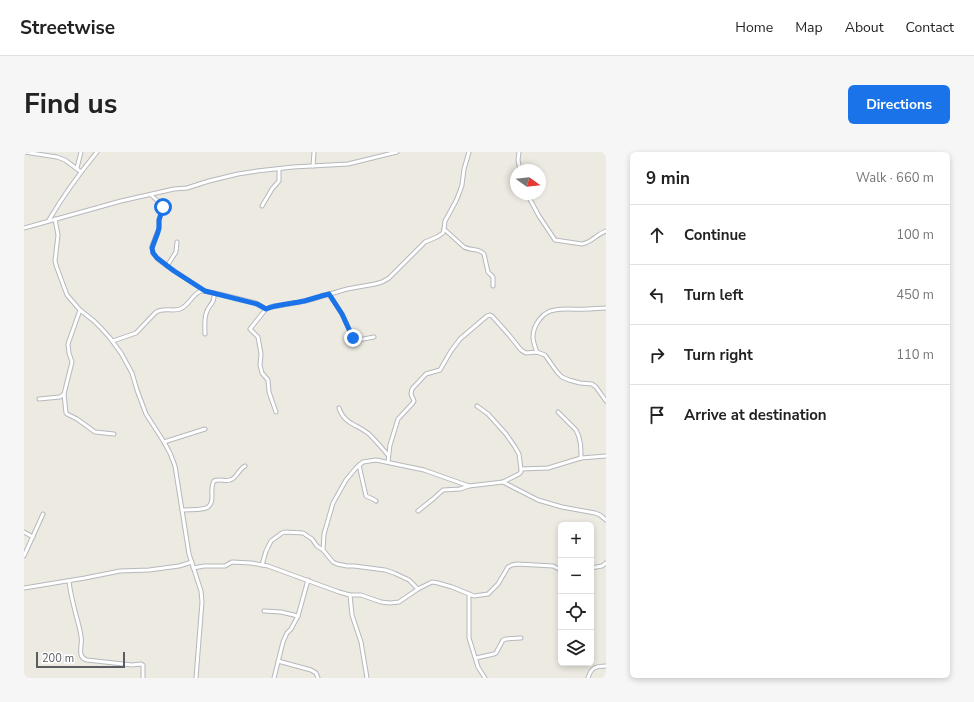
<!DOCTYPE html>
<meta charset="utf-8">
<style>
:root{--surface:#fff;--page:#f6f6f6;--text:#222;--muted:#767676;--line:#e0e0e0;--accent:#1a73e8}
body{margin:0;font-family:"Nunito Sans",sans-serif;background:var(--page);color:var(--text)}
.controls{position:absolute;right:12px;bottom:12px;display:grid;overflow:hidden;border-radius:6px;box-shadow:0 2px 6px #0003}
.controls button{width:36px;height:36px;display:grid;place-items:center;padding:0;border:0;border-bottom:1px solid var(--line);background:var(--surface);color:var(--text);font:20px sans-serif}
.compass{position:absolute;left:486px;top:12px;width:36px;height:36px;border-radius:50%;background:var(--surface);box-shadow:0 2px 6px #0003;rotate:105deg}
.scale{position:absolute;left:12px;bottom:10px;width:89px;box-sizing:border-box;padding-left:4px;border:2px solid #595c61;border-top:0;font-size:11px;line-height:14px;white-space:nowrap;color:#595c61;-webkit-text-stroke:3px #fff;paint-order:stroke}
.stop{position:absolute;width:12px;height:12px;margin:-9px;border:3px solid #1a73e8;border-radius:50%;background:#fff}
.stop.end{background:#1a73e8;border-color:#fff;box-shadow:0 1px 4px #0008}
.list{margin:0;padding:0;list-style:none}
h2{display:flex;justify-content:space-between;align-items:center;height:52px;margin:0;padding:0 16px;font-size:17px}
h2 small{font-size:13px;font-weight:400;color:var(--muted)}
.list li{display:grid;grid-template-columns:26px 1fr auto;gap:12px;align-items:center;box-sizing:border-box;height:60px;padding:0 16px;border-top:1px solid var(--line)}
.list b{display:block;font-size:15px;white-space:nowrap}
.list em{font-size:13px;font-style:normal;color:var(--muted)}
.icon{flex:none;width:22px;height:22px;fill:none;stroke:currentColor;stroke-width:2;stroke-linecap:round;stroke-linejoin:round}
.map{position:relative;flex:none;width:582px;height:526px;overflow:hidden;border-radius:6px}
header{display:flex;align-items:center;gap:24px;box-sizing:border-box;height:56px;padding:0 20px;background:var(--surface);border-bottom:1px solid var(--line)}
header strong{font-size:19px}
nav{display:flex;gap:22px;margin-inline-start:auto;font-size:14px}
.intro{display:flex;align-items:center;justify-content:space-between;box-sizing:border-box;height:96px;padding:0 24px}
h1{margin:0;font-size:28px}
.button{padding:10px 18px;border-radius:6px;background:var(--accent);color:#fff;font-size:14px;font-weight:700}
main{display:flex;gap:24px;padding:0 24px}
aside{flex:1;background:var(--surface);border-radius:6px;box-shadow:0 2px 6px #0003}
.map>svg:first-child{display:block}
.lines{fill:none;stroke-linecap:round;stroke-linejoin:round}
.minor-casing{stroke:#b6b8bd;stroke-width:5}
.minor{stroke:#fff;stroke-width:3}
.route{stroke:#1a73e8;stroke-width:5}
</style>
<header>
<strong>Streetwise</strong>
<nav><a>Home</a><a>Map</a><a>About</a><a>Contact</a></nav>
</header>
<div class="intro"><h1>Find us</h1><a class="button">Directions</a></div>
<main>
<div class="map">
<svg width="582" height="526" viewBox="0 0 582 526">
<rect width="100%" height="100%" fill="#eceae1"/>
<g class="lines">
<defs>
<g id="minor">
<path d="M0 0 33 5 41 8 57 20"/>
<path d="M495 0 494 8 496 18"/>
<path d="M289 14 290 0"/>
<path d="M53 16 57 0"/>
<path d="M503 42 515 64 531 88 558 92C567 91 573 82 582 79"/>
<path d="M127 43 138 53 139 55 135 68V76L128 94 129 101 133 106 143 114 181 139"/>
<path d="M238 54 248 37 255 29V17"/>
<path d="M31 67 34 83 31 109 33 116 43 143 56 158 70 169 77 176 86 186 97 201 108 221 113 238 122 262 140 290 146 301 151 314 165 402 177 439 178 450 172 526"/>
<path d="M25 68C39 44 55 22 73 0"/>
<path d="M0 76 97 49 150 37 163 36 185 29 214 22 233 19 269 15 324 12 373 0"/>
<path d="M420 77 440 95C447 99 455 96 460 102L464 120 469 125V134"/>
<path d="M143 114 152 100 153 90"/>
<path d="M305 142 318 162 329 186 334 188 350 185"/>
<path d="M242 157 226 177 234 185 237 202 236 213 238 221 244 228 245 240 252 260"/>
<path d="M181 182C181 176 180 168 182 162 184 152 191 153 190 141"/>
<path d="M89 189 112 181 132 160C140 155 148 160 156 157 165 154 168 142 177 139 182 138 224 149 232 151 235 152 239 155 242 157L249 154H254L282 149 323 137 351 132 358 130 365 126 401 90 413 85 419 81 420 77 421 69 432 49 436 39 438 33 440 17 445 0"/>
<path d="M513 200C511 195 509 190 509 185 509 173 519 159 531 158 542 156 552 158 563 157 569 157 576 156 582 156"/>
<path d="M40 242 42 261 43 262 53 267 71 280 90 282"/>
<path d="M15 247 36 245 40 242 48 210 45 201 44 192 56 158"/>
<path d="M453 254 464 262 482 282 491 295 495 302 497 317"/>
<path d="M315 256C320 272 333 272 345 282 352 289 358 296 364 303"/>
<path d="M534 260 552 278C557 287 557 296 557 306"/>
<path d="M140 290 181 277"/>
<path d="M364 310 366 293 374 267 388 252 390 249 387 242 388 237 402 222 416 218 427 199 436 187 463 164 466 163 468 164 485 183 497 198 502 201 513 200 521 203 533 220 538 225 545 228 556 231 568 232 572 235 582 249"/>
<path d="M335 313 342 344 349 347 352 349"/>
<path d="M479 330 514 348 538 355 571 361 576 363 582 368"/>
<path d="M158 358C164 357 182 359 185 354 187 352 188 348 188 345 188 340 187 334 190 329 196 326 200 330 206 328 212 327 214 318 221 314"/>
<path d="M394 359 409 347 419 338 436 337 445 334"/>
<path d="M0 380 9 385"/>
<path d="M299 398 300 382 309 351 322 328 332 316 339 310 352 308 400 318 445 334 479 330 495 322 497 320V317L524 316 557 306 582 304"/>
<path d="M0 404 19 362"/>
<path d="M238 413 242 399 247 389 258 381 261 380 279 381 288 387 293 394 299 398 309 410 313 412 323 414H330L361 418 370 421 385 428 394 437"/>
<path d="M169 416 180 414H201L208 410 227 411 244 414 315 440 326 443H337L357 450 366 451 375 450 394 437 408 430 414 431 428 435 450 444 464 442 474 432 484 415 488 413 493 412 529 414 537 418"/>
<path d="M567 416 578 414 582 411"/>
<path d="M45 429C46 440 49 451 52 463 54 470 56 477 57 484 59 493 52 505 63 508L108 513 117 512 119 513V526"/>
<path d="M0 436 61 426 96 419 125 418 155 414 168 410"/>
<path d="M445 442V486L454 515 461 526"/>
<path d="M326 443 328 463 337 490 343 526"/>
<path d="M240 459 257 460 274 464"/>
<path d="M452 506 470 502 472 501 479 488 482 487 497 486"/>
<path d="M254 509 287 518 292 521 294 526"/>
<path d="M250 526 259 490 263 481 267 477 274 464 284 428"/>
<path d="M564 526C567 516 571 514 582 514"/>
</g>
</defs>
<use href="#minor" class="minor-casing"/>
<use href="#minor" class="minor"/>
</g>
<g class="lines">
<path class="route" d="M139 55 135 68V76L134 80 128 96 129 101 133 106 150 119 181 139 233 152 242 157C254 152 267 152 280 149 288 147 296 144 305 142L318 162 329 186"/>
</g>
</svg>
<div class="controls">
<button>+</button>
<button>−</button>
<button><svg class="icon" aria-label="locate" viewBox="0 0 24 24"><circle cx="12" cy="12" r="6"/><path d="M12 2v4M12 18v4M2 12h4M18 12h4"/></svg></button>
<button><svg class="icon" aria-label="layers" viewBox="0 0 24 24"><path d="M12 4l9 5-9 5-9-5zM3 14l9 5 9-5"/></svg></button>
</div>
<svg class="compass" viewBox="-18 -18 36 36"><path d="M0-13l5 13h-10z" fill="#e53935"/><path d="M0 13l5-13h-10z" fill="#767676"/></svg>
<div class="scale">200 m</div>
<div class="stop" style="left:139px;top:55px"></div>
<div class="stop end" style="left:329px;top:186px"></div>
</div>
<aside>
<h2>9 min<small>Walk · 660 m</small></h2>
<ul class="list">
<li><svg class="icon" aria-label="ahead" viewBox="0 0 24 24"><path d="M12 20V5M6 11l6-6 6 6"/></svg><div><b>Continue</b></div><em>100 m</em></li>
<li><svg class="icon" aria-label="left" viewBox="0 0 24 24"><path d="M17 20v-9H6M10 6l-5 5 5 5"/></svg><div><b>Turn left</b></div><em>450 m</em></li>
<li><svg class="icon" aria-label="right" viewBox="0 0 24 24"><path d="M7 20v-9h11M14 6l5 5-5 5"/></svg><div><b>Turn right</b></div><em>110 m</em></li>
<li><svg class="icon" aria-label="arrive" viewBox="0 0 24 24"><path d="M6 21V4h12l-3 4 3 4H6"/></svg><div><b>Arrive at destination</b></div></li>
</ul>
</aside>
</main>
